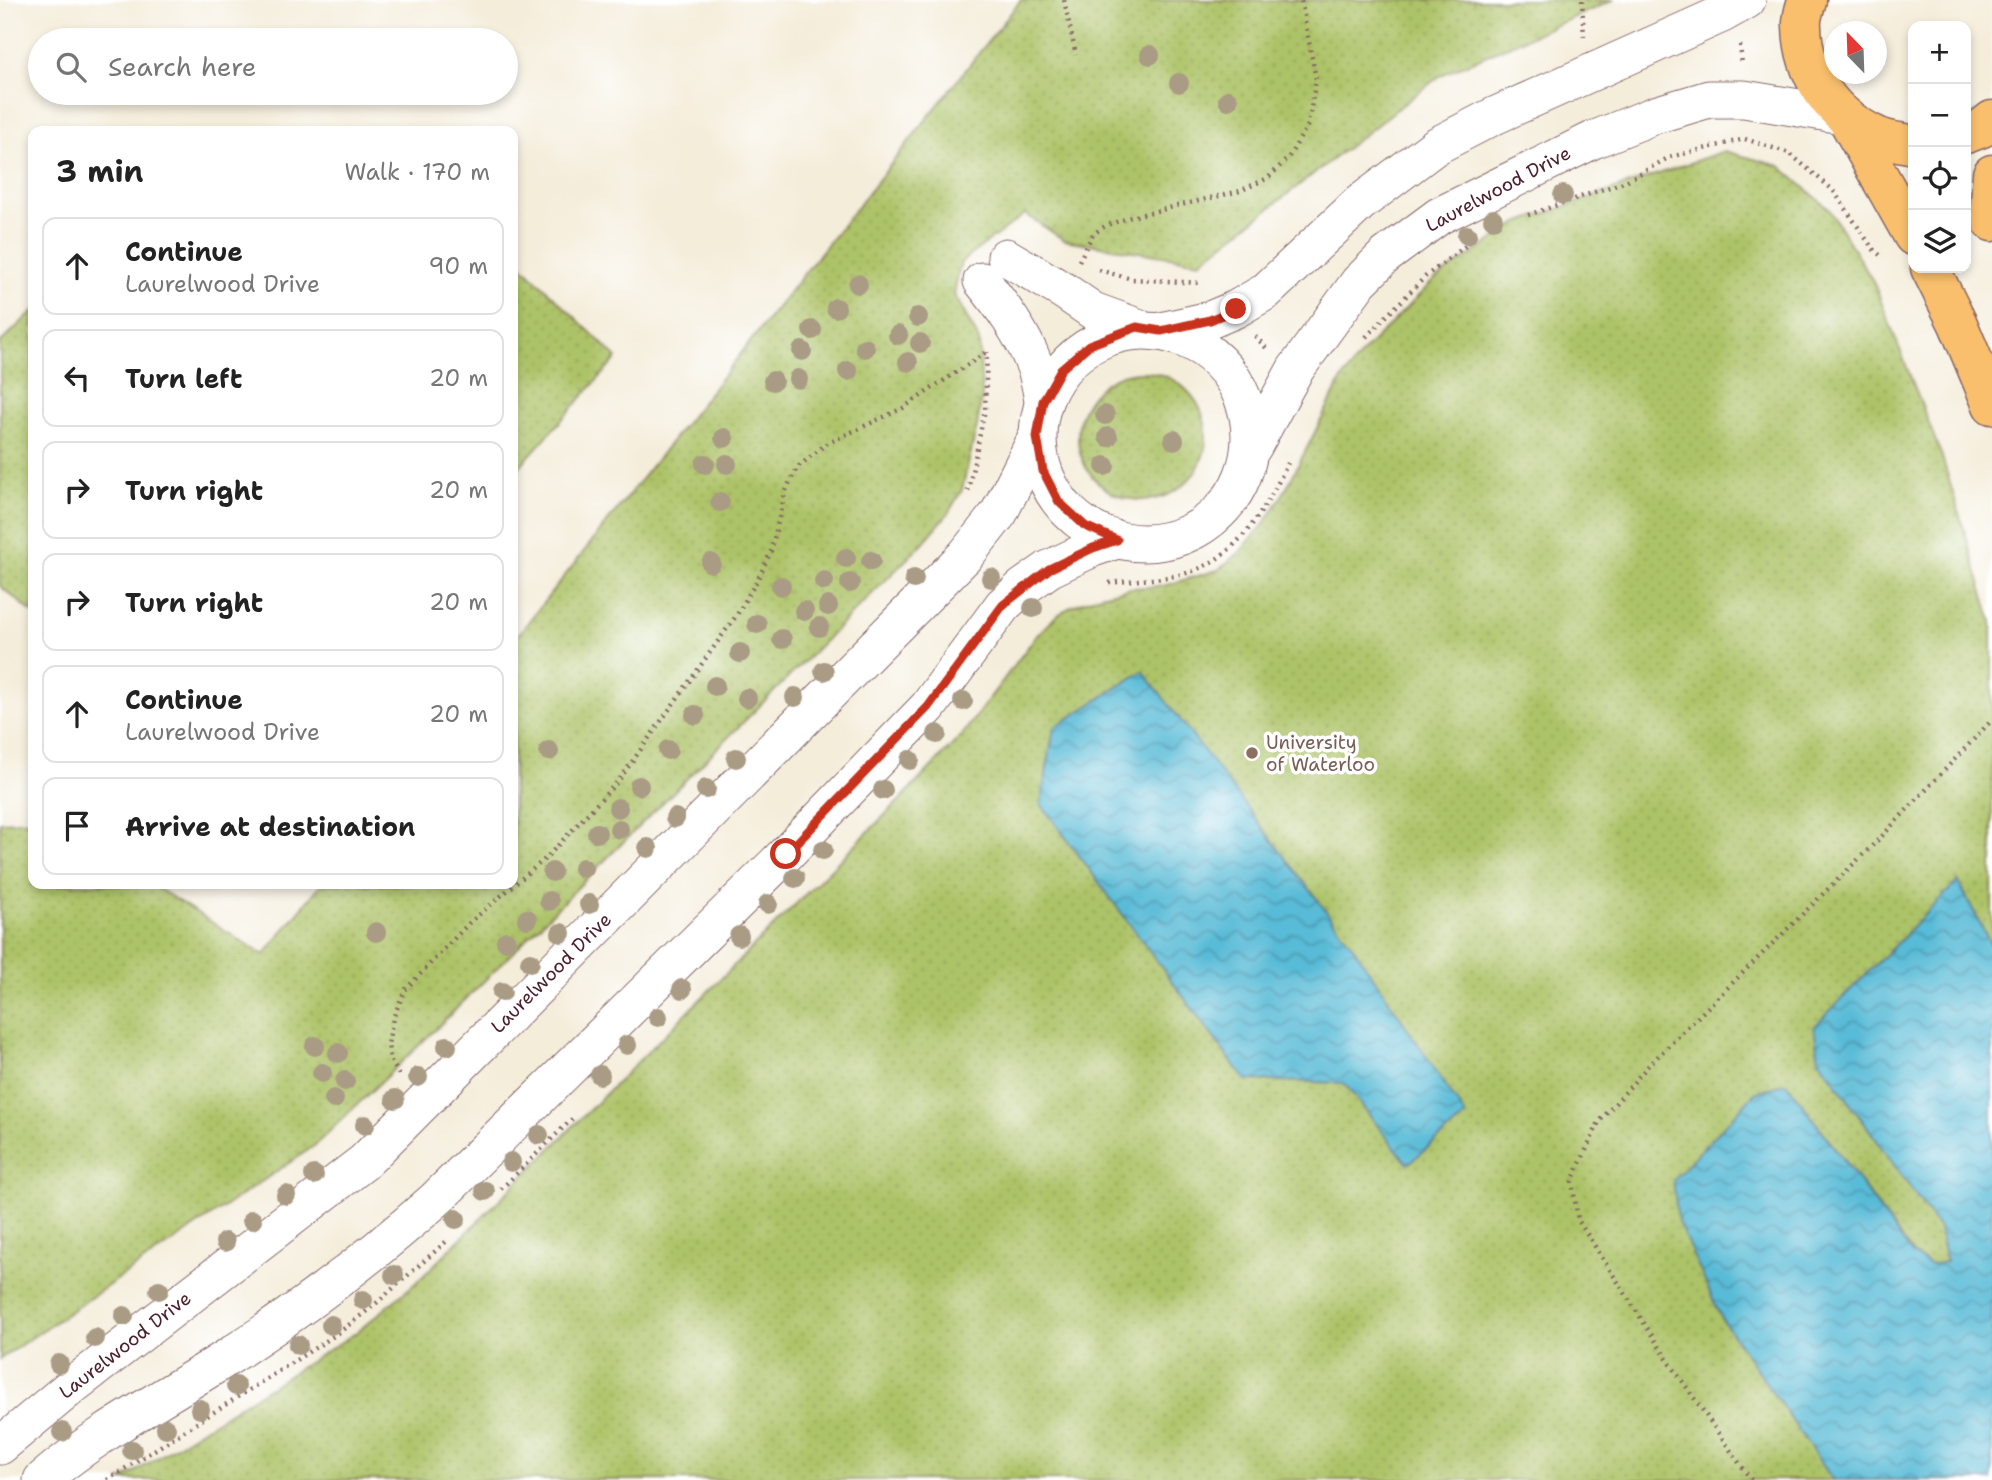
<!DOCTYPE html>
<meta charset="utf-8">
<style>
:root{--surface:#fff;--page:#f6f6f6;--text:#222;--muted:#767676;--line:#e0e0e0}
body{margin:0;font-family:"Shantell Sans",sans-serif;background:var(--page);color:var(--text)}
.controls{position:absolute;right:21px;top:21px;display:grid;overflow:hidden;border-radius:14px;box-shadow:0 4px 10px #0003}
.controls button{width:63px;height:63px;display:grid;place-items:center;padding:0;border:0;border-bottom:2px solid var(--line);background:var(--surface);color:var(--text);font:35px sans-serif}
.compass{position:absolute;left:1824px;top:21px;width:63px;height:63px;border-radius:50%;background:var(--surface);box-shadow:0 4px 10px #0003;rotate:337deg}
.stop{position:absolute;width:21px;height:21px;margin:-16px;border:5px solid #c8321e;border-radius:50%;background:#fff}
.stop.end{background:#c8321e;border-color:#fff;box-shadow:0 2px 7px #0008}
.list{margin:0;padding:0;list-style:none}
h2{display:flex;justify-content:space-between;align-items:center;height:91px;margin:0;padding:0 28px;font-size:30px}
h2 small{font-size:23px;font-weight:400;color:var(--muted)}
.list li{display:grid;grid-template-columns:46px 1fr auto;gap:21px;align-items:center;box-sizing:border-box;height:98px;margin:0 14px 14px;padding:0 14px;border:2px solid var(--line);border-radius:14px}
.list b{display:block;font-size:26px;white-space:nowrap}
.list p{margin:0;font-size:23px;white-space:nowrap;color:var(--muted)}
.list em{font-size:23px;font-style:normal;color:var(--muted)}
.icon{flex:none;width:38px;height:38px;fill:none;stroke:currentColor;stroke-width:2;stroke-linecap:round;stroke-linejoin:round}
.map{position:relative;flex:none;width:1992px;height:1480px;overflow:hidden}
.search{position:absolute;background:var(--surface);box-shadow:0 4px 10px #0003;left:28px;top:28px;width:490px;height:77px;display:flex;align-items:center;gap:18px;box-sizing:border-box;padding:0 24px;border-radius:38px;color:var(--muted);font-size:26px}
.panel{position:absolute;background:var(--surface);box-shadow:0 4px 10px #0003;left:28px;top:126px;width:490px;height:763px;border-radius:14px}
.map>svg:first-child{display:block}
.grass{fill:url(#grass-dots);stroke:#7c7149;stroke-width:2;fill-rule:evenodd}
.water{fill:url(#water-waves);stroke:#526d81;stroke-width:2}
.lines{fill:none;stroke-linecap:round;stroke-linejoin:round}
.minor-casing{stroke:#866768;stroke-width:39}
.major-casing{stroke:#866768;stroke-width:41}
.path{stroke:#866768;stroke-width:4.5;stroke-dasharray:2 5;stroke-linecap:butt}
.minor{stroke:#fff;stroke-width:37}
.major{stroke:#f9bf6d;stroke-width:38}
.tree{fill:#aa9b85}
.route{stroke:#c8321e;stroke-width:9}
.education-dot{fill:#8d6e63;stroke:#fff;stroke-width:2.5}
.labels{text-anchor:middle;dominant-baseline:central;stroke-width:7;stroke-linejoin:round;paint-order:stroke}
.street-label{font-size:19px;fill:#4a1f2b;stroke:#fff}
.education-label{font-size:19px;fill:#785e54;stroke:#fff;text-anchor:start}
</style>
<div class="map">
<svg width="1992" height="1480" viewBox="0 0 1992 1480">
<defs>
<pattern id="grass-dots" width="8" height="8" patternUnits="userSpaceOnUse" patternTransform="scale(1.75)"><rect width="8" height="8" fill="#adc367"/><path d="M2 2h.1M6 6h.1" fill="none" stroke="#96a75a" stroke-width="1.8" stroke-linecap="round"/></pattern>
<pattern id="water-waves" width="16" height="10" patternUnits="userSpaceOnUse" patternTransform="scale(1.75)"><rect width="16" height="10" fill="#59bbd7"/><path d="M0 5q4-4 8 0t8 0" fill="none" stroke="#4c97af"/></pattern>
</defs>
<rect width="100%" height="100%" fill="#fff"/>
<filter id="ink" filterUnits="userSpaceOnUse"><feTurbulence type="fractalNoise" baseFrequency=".0143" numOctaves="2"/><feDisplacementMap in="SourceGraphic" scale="14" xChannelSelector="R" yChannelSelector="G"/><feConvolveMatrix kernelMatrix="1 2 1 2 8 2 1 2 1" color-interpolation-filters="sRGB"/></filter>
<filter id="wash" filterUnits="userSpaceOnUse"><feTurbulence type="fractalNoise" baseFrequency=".00686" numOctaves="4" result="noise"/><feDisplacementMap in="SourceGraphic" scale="28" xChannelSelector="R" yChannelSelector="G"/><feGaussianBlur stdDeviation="1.57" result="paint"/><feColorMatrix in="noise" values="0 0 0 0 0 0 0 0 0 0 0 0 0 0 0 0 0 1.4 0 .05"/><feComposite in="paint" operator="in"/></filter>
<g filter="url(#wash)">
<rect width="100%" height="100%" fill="#f4edda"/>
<g class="grass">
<path d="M1021 0H1614L1441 75 1200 262 1064 240 1025 214 961 262 954 294 979 340 982 395 977 426 962 490 947 515 923 543 438 1027 314 1146 0 1359V822L33 820V884H151L264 955 321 884H513V641Z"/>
<path d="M1724 151 1780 166 1829 209 1873 281 1942 457 1992 622V947L1959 882 1819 1059 1939 1228 1946 1262 1930 1265 1913 1254 1787 1083 1755 1093 1720 1132 1722 1319 1833 1480H122L357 1332 418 1281 897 803 961 736 1037 635 1056 616 1072 606 1100 595 1131 588 1163 586 1218 570 1238 554 1265 523 1286 489 1341 381 1363 352 1434 280 1518 223ZM1143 671 1408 1163 1344 1083 1245 1079 1041 804 1054 728Z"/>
<path d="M513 257 617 358 513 474Z"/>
<path d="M33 311V613L0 586V343Z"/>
<circle cx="1142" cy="436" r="64"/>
</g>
<g class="water">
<path d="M1143 671 1352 945 1466 1116 1408 1164 1344 1083 1245 1080 1041 804 1054 728Z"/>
<path d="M1958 881 1992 947V1480H1833L1722 1319 1678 1222 1673 1180 1755 1093 1787 1083 1912 1254 1930 1265 1946 1262 1939 1228 1819 1059 1814 1027Z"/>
</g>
</g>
<g filter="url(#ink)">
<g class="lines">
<defs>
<g id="minor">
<path d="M1006 257 1064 291 1093 311 1137 327"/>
<path d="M982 281C1002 306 1022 333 1034 364 1039 375 1041 389 1043 401"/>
<circle cx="1144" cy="437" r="106"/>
<path d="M1161 331 1210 320 1236 309 1265 292 1360 203 1436 146 1492 117 1722 14 1747 0"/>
<path d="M1253 447 1295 370 1359 282 1385 256 1439 216 1593 140 1655 115 1709 99H1744L1842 115"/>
<path d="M0 1446 72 1386 364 1162 965 556 999 513 1037 437"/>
<path d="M42 1480C98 1432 166 1397 228 1357 302 1309 371 1257 436 1199L786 854 928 707 1003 605 1022 588 1049 569 1093 548 1117 540"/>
</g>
<g id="major">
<path d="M1807 0C1805 8 1801 18 1802 26 1803 75 1832 116 1877 136 1887 141 1902 142 1913 145"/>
<path d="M1847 119 1913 236"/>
<path d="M1966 134 1982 128 1992 120"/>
<path d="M1992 174 1990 203 1992 222"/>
<path d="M1930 268 1958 324 1992 405"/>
</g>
</defs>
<use href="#minor" class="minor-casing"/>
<use href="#major" class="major-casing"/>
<g class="path">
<path d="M1064 0 1076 55"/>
<path d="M1582 0 1584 38"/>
<path d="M1740 45 1742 64"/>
<path d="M1528 215 1624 182 1670 157 1745 139 1789 153 1833 190 1873 249 1880 255"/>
<path d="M1079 261 1093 234 1107 225 1131 217 1240 191 1268 178 1288 158 1308 125 1316 79 1301 0"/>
<path d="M1099 270 1132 279 1200 283"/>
<path d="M1255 336 1268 350"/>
<path d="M1366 337 1426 276 1468 244"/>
<path d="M968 491 985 410 987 352"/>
<path d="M1109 583C1131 580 1153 580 1174 576 1233 566 1264 512 1288 463"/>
<path d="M399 1075 390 1059 388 1044 393 1018 405 990 469 923 546 858 619 780 736 616 758 579 771 551 785 493 791 479 799 466 826 444 903 408 988 351"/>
<path d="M501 1189 574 1117"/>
<path d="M107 1480 337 1334 372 1307 449 1239"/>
<path d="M1751 1480 1669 1362 1578 1220 1572 1181 1599 1122 1648 1066 1883 835 1992 720"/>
</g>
<use href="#minor" class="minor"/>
<use href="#major" class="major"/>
</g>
<g class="tree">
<circle cx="1150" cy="55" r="10"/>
<circle cx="1179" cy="83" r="10"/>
<circle cx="1228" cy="100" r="10"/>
<circle cx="1563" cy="195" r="10"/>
<circle cx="1493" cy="219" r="10"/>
<circle cx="1467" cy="235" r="10"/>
<circle cx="858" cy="284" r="10"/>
<circle cx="836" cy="308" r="10"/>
<circle cx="918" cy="317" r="10"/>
<circle cx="812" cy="330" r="10"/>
<circle cx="898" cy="335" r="10"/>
<circle cx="920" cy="343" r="10"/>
<circle cx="865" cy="348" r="10"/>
<circle cx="802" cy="351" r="10"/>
<circle cx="908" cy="362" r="10"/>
<circle cx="848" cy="371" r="10"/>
<circle cx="798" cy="379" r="10"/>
<circle cx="773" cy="381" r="10"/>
<circle cx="1105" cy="415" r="10"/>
<circle cx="1108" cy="437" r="10"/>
<circle cx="724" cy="438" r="10"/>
<circle cx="1174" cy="440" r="10"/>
<circle cx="705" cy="464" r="10"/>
<circle cx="727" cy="464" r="10"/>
<circle cx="1105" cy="466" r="10"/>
<circle cx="720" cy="502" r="10"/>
<circle cx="846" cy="558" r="10"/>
<circle cx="871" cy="561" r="10"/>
<circle cx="711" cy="563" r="10"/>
<circle cx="991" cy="578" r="10"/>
<circle cx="914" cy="579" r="10"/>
<circle cx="824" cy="581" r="10"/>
<circle cx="850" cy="583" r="10"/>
<circle cx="781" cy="586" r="10"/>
<circle cx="828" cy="606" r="10"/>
<circle cx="1033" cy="608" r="10"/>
<circle cx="804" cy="611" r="10"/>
<circle cx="757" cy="624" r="10"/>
<circle cx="819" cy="627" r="10"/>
<circle cx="782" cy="639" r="10"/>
<circle cx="740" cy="653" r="10"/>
<circle cx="824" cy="671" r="10"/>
<circle cx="715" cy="686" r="10"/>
<circle cx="795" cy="697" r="10"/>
<circle cx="747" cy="698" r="10"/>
<circle cx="963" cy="701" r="10"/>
<circle cx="695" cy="715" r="10"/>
<circle cx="937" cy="734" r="10"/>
<circle cx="668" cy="750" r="10"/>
<circle cx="549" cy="751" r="10"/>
<circle cx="736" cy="758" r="10"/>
<circle cx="910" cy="760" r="10"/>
<circle cx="639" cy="786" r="10"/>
<circle cx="706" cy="789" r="10"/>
<circle cx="883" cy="790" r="10"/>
<circle cx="618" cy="808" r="10"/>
<circle cx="675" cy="818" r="10"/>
<circle cx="619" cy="829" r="10"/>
<circle cx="597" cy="833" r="10"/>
<circle cx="648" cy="848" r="10"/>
<circle cx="823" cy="850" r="10"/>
<circle cx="583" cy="868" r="10"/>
<circle cx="552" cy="872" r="10"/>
<circle cx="795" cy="878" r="10"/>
<circle cx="549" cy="901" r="10"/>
<circle cx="589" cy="904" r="10"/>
<circle cx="768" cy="904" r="10"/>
<circle cx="527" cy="919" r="10"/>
<circle cx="376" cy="932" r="10"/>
<circle cx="561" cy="933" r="10"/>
<circle cx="739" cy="936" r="10"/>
<circle cx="506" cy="941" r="10"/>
<circle cx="530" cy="962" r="10"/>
<circle cx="682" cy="989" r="10"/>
<circle cx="502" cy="992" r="10"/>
<circle cx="658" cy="1017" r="10"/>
<circle cx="627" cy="1045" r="10"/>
<circle cx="315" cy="1046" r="10"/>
<circle cx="447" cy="1046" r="10"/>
<circle cx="338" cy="1053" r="10"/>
<circle cx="322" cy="1073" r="10"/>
<circle cx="600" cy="1075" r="10"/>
<circle cx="418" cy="1077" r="10"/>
<circle cx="345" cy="1081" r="10"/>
<circle cx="334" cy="1099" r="10"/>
<circle cx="395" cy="1099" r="10"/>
<circle cx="365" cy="1125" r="10"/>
<circle cx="539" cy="1135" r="10"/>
<circle cx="511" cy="1162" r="10"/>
<circle cx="314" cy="1175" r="10"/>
<circle cx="485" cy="1191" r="10"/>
<circle cx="286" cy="1195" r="10"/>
<circle cx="456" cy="1219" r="10"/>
<circle cx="252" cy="1220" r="10"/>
<circle cx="225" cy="1242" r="10"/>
<circle cx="394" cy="1275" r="10"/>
<circle cx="159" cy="1290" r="10"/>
<circle cx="363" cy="1300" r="10"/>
<circle cx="124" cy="1316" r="10"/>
<circle cx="331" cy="1325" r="10"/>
<circle cx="95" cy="1338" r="10"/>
<circle cx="298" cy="1345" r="10"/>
<circle cx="59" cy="1364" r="10"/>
<circle cx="236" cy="1386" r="10"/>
<circle cx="200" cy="1409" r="10"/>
<circle cx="166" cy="1428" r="10"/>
<circle cx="62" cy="1432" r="10"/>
<circle cx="132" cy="1450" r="10"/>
</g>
</g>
<g class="lines" filter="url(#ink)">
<path class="route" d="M786 854 928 707 1003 605 1049 569 1093 548 1117 540 1085 526 1059 502 1043 471 1037 437 1043 401 1061 369 1089 345 1137 327 1161 331 1210 320 1236 309"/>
</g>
<circle class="education-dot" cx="1252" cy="753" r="7"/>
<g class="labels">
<g class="street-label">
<text transform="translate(1498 189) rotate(-28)">Laurelwood Drive</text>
<text transform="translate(551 973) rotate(-45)">Laurelwood Drive</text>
<text transform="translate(125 1345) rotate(-38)">Laurelwood Drive</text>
</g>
<g class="education-label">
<text x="1266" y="742">University<tspan x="1266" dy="22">of Waterloo</tspan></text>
</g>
</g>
</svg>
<div class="controls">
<button>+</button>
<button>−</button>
<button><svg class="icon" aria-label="locate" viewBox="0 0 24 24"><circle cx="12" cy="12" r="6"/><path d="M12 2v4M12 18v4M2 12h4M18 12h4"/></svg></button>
<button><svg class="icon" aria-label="layers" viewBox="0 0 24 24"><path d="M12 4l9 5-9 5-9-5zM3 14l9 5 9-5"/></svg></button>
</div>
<svg class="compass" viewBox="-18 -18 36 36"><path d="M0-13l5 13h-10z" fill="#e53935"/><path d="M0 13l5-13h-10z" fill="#767676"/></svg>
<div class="stop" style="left:786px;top:854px"></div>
<div class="stop end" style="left:1236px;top:309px"></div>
<div class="search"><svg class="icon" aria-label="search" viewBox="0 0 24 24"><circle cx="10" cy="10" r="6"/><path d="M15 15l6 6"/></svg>Search here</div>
<section class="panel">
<h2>3 min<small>Walk · 170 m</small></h2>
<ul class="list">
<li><svg class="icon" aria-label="ahead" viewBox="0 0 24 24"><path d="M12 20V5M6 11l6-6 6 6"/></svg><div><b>Continue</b><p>Laurelwood Drive</p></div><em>90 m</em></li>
<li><svg class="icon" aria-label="left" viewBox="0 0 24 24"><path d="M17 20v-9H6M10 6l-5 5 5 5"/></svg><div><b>Turn left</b></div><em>20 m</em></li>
<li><svg class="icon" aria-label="right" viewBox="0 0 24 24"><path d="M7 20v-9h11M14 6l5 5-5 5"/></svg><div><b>Turn right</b></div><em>20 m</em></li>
<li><svg class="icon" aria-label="right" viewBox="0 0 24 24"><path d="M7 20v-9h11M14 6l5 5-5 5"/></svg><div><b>Turn right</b></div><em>20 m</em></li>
<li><svg class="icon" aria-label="ahead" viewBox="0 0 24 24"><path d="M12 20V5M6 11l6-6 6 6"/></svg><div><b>Continue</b><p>Laurelwood Drive</p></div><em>20 m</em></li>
<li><svg class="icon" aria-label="arrive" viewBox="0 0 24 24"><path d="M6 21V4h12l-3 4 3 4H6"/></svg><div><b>Arrive at destination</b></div></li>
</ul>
</section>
</div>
